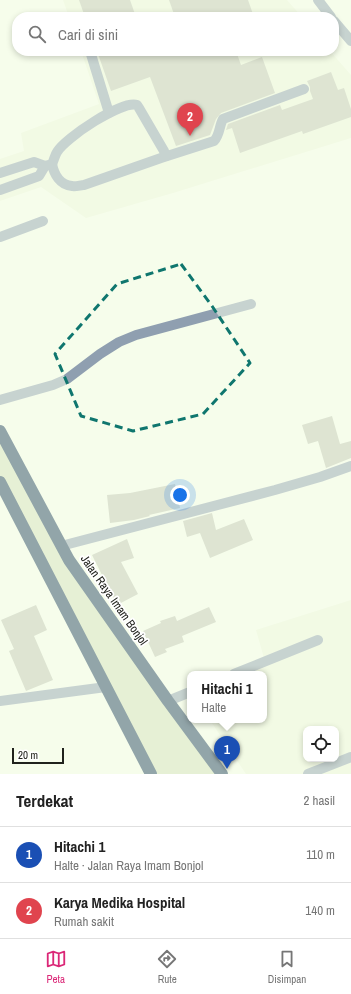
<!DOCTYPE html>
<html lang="id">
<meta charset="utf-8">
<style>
:root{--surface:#fff;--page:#f2f2f2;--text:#222;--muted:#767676;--line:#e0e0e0;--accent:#db2777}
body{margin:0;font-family:"Archivo Narrow",sans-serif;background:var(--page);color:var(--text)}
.controls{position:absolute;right:12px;bottom:12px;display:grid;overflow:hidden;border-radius:8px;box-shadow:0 2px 6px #0003}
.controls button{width:36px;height:36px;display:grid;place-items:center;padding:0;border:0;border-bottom:1px solid var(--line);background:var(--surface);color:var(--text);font:20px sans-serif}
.scale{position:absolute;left:12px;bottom:10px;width:52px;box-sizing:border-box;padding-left:4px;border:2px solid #20221c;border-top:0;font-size:11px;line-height:14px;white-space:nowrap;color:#20221c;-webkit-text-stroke:3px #fff;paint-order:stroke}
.you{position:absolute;left:180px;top:495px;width:14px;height:14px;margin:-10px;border:3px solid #fff;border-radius:50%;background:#1a73e8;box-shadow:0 0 0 6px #1a73e833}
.badge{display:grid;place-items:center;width:26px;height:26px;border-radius:50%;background:var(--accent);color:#fff;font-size:13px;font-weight:700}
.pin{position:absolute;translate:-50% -33px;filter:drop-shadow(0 1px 2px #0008)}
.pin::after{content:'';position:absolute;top:21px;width:14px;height:12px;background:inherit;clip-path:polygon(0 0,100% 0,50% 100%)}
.popup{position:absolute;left:187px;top:671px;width:80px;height:52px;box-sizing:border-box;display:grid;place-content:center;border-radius:8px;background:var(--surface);filter:drop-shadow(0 1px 3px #0005);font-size:13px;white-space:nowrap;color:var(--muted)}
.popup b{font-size:15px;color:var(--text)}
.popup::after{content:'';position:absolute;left:50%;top:100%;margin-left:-8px;border:8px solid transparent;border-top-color:var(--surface)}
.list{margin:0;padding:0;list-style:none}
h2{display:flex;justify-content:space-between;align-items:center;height:52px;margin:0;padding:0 16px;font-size:17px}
h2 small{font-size:13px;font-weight:400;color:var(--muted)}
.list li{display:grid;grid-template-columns:26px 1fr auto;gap:12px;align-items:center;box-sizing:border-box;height:56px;padding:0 16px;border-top:1px solid var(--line)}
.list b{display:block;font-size:15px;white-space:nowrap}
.list p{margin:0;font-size:13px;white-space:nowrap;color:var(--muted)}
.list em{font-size:13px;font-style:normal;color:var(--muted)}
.icon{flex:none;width:22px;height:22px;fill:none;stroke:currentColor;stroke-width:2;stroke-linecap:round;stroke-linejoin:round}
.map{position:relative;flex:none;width:351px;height:774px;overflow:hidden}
.search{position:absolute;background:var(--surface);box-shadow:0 2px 6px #0003;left:12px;right:12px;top:12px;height:44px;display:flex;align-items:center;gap:10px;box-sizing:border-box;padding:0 14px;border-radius:16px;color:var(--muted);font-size:15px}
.sheet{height:164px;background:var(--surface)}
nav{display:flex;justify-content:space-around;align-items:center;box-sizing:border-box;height:56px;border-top:1px solid var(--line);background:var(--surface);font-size:11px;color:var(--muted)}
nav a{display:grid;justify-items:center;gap:2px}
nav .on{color:var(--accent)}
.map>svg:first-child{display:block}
.built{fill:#edf6dc;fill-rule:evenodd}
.green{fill:#d3e1ba}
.building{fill:#c0c6b4}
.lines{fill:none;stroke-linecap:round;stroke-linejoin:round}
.minor{stroke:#8f9fb0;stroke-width:10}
.highway{stroke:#1a3b5a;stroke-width:12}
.marked{fill:none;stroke:#0f766e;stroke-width:3;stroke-dasharray:8 5;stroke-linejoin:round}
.labels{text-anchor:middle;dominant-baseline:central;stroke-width:3.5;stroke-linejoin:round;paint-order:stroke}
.street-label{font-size:12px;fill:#20221c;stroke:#fff}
</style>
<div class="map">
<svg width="351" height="774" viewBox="0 0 351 774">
<rect width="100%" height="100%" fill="#f6fdeb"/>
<g class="built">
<path d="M63 0H287L302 17H69Z"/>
<path d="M81 51H330L351 75V138L173 193 86 218 41 187 0 201V159L24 151 21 133 99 104Z"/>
<path d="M351 600V774H246L210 720H264V674H222L264 658 256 630ZM306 729H336V759H306Z"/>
</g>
<path class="green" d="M0 431 61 546 222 774H151L0 483Z"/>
<g class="building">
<path d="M79 0H130L136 17H85Z"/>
<path d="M169 0H248L254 17H175Z"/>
<path d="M97 51H236L241 65 262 57 275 93 221 113 216 119 210 135 176 146 150 77 111 91Z"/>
<path d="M331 72 338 90 344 88 351 109V117L303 134 302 131 240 153 232 128 226 130 228 124 280 105 282 110 313 99 310 91V87L307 81Z"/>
<path d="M332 416 340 444 351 441V458L326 468 318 441 308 444 302 425Z"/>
<path d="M175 484 180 508 149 515 150 516 134 520 110 523 107 495 130 493Z"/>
<path d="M212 513 216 530 244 519 253 540 210 558 200 533 187 537 183 521Z"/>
<path d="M127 539 134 558 121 562 138 594 117 605 92 555Z"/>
<path d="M36 605 47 630 34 636 53 680 26 691 9 651 14 649 1 620Z"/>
<path d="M209 607 216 622 182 636 184 642 165 649 167 652 155 657 143 631 161 623 160 621 175 616 177 621Z"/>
</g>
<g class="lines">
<g class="minor">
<path d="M318 0 331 17"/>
<path d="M334 21 351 41"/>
<path d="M90 51 109 113"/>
<path d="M52 164C54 174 60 185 72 186 75 187 81 185 84 185L161 158 214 141C220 135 219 126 223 119L304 89"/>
<path d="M0 173 34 162 45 166"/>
<path d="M0 190 39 176 45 166 52 164C54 160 55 155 57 152 65 138 122 100 137 105L139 108 164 151 166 156"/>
<path d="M0 237 43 221"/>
<path d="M0 400 53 385 67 379 100 354 119 342 136 335 251 304"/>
<path d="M61 546 275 490 320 477 351 466"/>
<path d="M234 674 318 640"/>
<path d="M0 701 106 687"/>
<path d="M168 701 190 692"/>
<path d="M308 774 351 757"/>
</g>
<g class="highway">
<path d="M0 431 69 560 168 701 222 774"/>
<path d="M0 482 151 774"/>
</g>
</g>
<path d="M0 0H351V774H0ZM181 264 212 306 250 363 203 414 133 431 81 416 55 354 117 284Z" fill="#f6fdeb" fill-opacity=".55" fill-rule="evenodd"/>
<path class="marked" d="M181 264 212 306 250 363 203 414 133 431 81 416 55 354 117 284Z"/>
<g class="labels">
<g class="street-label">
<text transform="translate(114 600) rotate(55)">Jalan Raya Imam Bonjol</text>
</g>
</g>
</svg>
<div class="controls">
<button><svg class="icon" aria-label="locate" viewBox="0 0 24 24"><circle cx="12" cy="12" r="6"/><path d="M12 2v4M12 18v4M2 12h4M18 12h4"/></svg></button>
</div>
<div class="scale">20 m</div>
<div class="you"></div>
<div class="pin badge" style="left:227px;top:769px;background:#1a4fb4">1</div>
<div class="popup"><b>Hitachi 1</b>Halte</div>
<div class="pin badge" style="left:190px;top:136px;background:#e0444e">2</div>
<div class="search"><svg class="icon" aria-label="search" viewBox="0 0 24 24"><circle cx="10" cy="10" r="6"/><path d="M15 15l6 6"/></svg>Cari di sini</div>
</div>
<section class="sheet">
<h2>Terdekat<small>2 hasil</small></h2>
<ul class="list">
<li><span class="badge" style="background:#1a4fb4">1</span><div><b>Hitachi 1</b><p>Halte · Jalan Raya Imam Bonjol</p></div><em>110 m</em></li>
<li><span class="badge" style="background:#e0444e">2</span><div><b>Karya Medika Hospital</b><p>Rumah sakit</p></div><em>140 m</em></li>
</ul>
</section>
<nav>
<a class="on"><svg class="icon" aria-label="map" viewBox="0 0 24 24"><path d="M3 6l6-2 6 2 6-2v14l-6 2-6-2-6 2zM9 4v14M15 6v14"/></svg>Peta</a>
<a><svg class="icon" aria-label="directions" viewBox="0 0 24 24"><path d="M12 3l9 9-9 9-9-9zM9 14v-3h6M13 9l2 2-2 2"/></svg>Rute</a>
<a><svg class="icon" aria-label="saved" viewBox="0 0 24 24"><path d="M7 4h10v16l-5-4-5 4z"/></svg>Disimpan</a>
</nav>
